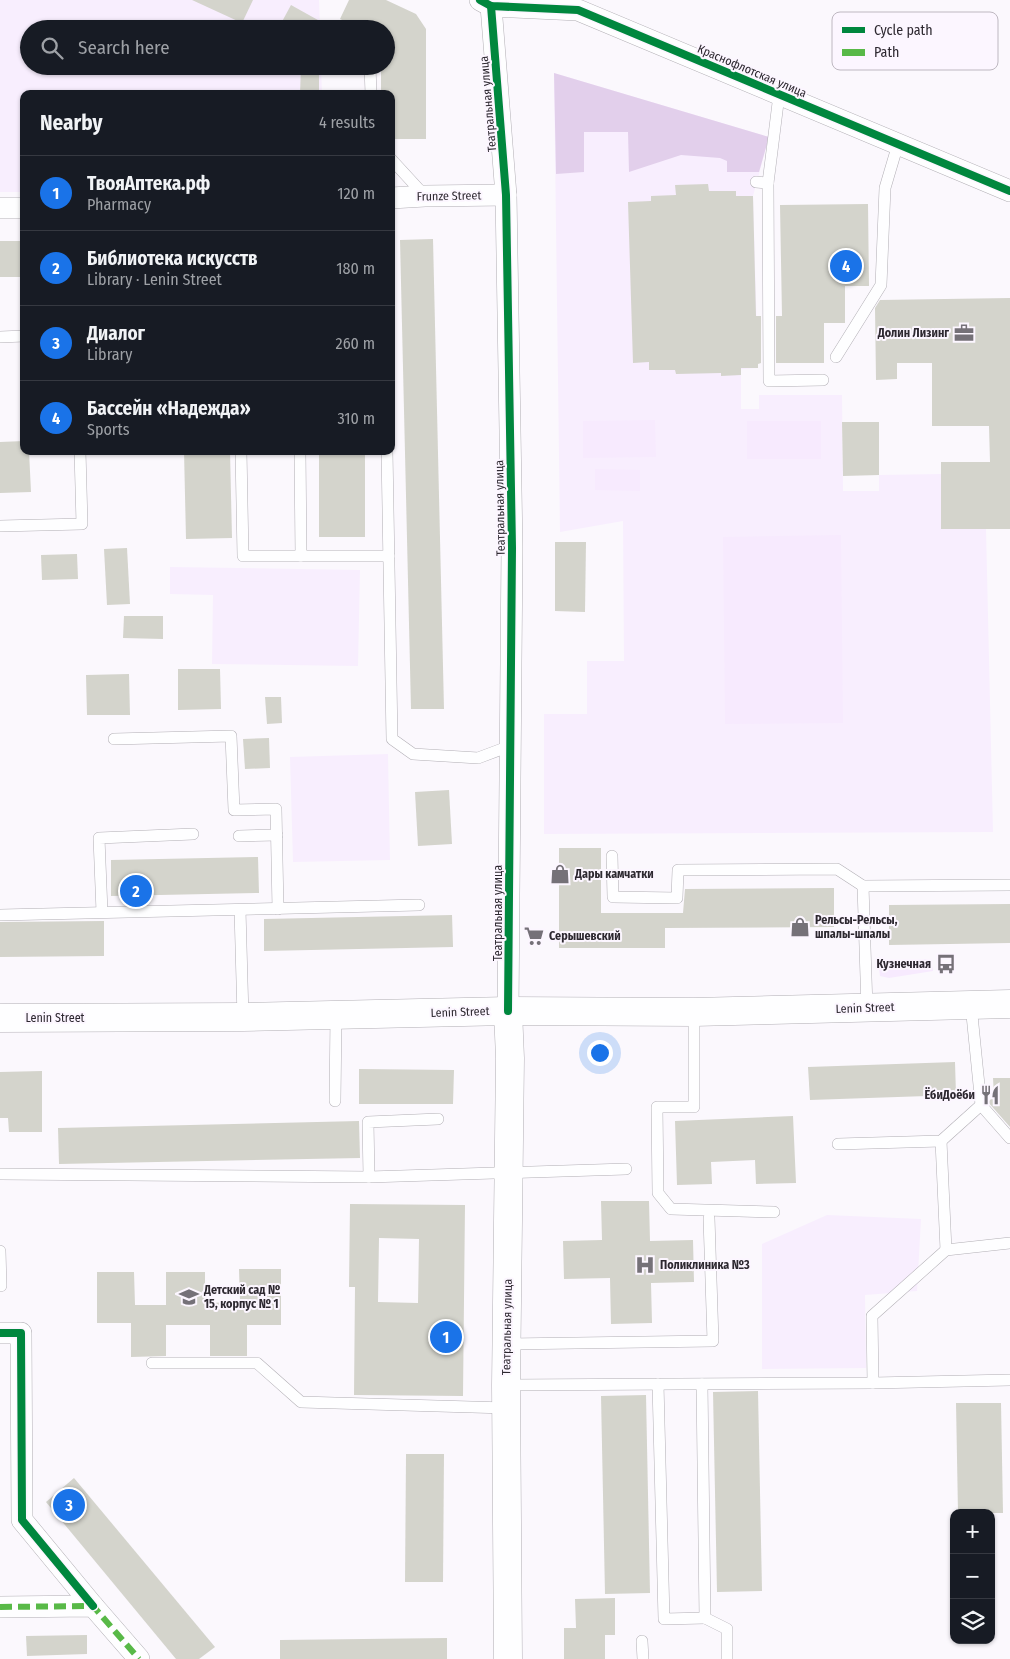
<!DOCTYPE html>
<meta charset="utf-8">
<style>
:root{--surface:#171b24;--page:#242831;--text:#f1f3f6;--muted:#9ea1a6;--line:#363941;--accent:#1a73e8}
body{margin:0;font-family:"Fira Sans Condensed",sans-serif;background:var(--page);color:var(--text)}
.controls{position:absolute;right:15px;bottom:15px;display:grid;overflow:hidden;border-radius:10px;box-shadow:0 1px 4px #0004}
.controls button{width:45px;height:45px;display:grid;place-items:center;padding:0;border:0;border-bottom:1px solid var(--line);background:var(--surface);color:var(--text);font:25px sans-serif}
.you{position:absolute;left:599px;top:1052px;width:18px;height:18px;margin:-12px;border:4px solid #fff;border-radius:50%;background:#1a73e8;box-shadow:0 0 0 8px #1a73e833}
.badge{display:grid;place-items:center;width:32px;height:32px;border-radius:50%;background:var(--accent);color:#fff;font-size:16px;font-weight:700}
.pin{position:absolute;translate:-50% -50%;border:2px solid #fff;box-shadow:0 1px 5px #0006}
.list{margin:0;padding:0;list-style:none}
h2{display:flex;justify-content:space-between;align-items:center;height:65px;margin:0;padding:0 20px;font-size:21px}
h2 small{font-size:16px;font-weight:400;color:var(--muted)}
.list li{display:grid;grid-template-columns:32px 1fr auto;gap:15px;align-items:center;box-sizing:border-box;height:75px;padding:0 20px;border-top:1px solid var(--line)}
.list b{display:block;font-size:19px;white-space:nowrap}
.list p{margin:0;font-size:16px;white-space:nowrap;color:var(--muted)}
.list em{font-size:16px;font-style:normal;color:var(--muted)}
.icon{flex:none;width:28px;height:28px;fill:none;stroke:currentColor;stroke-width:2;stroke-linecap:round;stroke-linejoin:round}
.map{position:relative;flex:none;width:1010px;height:1659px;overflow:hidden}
.search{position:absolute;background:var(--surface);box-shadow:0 1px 4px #0004;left:20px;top:20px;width:375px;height:55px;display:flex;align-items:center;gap:12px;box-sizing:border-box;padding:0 18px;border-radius:28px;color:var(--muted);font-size:19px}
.panel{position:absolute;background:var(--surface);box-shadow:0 1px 4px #0004;left:20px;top:90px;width:375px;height:365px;border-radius:10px}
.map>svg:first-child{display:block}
.built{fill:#f8eefe}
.green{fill:#f7eafe}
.forest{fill:#e2cfeb}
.building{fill:#d4d4cc;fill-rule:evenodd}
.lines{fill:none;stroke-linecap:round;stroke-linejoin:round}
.service-casing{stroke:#b2afb5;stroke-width:12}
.minor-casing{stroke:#b2afb5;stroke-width:22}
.secondary-casing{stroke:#b2afb5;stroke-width:29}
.service{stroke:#fefeff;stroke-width:11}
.minor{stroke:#fefeff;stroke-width:21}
.secondary{stroke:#fefeff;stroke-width:28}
.quiet{stroke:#58b947;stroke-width:6;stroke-dasharray:12 6;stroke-linecap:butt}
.cycleway-casing{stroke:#fcf6ff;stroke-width:11}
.cycleway{stroke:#00873e;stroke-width:8}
.labels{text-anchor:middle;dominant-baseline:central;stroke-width:4;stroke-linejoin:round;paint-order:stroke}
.street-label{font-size:12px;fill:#2d2830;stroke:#fcf6ff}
.poi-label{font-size:12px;font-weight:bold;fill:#2d2830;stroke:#fcf6ff;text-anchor:start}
.key{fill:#fcf6ff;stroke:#beb8c1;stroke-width:1}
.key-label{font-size:14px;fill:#2d2830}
</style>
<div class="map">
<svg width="1010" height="1659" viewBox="0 0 1010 1659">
<rect width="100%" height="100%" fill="#fbf8fd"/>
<g class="built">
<path d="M0 0H319L320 29H29V66H321L322 94H24V192H0Z"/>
<path d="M554 73 769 137 753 196 758 368 741 369V409H759V395H842L843 491H879V475L941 474V529H986L993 832 544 834V714H587V661H624L623 521 560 532Z"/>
<path d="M170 567 360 570 358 666 212 664 213 595 170 594Z"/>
<path d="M388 754 390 860 293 862 290 757Z"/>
<path d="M827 1215 921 1219 917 1291 865 1295 866 1368 762 1369V1244Z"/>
</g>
<g class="green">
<path d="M655 420 656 457 583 458V421Z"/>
<rect x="747" y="421" width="74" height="38"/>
<path d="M595 469 640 470V491L595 490Z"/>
<path d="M841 535 843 723 725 724 723 537Z"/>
<path d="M931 959 933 971 889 978 880 976 878 961Z"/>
</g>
<path class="forest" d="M554 73 769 137 759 172H727V161L720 158 681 155 629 172 628 132H584V172L556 174Z"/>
<g class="building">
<path d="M192 0H253L242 23Z"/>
<path d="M349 0H386L416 14 426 29V139H391V94H381V66H386V29H361L340 19Z"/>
<path d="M291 5 334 29H278Z"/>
<path d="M301 66H319V94H300Z"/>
<path d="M708 184 709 191H736V196H753L756 316H761V363L758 364V368H741V375L721 376V373L676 374 675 370H649V362L633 363 628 202 651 201V196L676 195 675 185Z"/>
<path d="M868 204 869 286H845V323H824V363H776V316H782L780 205Z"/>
<path d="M433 239 444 709H411L400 240Z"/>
<rect x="0" y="241" width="24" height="36"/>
<path d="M1010 298V529H941V462H990L989 426H932V363H897V379L876 380 875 308 880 300Z"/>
<path d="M842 422H879V475L843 476Z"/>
<path d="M24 441V451H29L31 492 0 493V442Z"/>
<path d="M184 451H230L232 538 186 539Z"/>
<rect x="319" y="451" width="46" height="86"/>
<path d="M555 542H586L585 612 555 611Z"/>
<path d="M127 548 130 604 107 605 104 549Z"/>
<path d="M77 554 78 579 42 580 41 555Z"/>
<path d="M124 616H163V639L123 638Z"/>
<path d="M178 669H220L221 709 178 710Z"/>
<path d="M129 674 130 715H87L86 675Z"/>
<path d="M265 697H281L282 723 267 724Z"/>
<path d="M269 738 270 768 245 769 243 739Z"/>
<path d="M449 790 452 844 418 846 415 792Z"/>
<path d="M559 848H601V913H683L685 889 834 888V927L665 928V948H559Z"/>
<path d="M258 857 259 893 111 896V860Z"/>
<path d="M1010 904V943L889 945V905Z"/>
<path d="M452 915 453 947 264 951V919Z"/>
<path d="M104 921V956L0 957V922Z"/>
<path d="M955 1062 956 1095 810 1100 808 1067Z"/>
<path d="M359 1069 454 1070 453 1104H359Z"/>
<path d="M42 1071V1132H9L8 1118H0V1072Z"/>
<path d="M993 1078H1010V1127L988 1102 994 1096Z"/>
<path d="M793 1116 796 1183 756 1184 755 1160 711 1162 712 1184 677 1185 675 1121Z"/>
<path d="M359 1121 360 1158 59 1164 58 1128Z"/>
<path d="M601 1201H649L650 1241 693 1240 694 1282 651 1283 652 1323 611 1324 610 1278 564 1279 563 1241 602 1240Z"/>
<path d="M350 1204 465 1205 463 1396 354 1395 355 1287H349ZM379 1238 419 1239 418 1303 378 1302Z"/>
<path d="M239 1269H281V1325H247V1356H210V1325H166V1356L131 1357V1323H97V1272H134L135 1305H166V1272H205V1303L240 1302Z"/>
<path d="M758 1391 762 1591 717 1592 713 1392Z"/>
<path d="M646 1395 650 1593 605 1594 601 1396Z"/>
<path d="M956 1403H1001L1003 1513H958Z"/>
<path d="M406 1454H444L443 1582H405Z"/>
<path d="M74 1478 215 1647 199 1659H176L46 1502Z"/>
<path d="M615 1598V1635H605V1659H564V1628H576L575 1599Z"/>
<path d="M87 1635V1654L27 1656 26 1636Z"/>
<path d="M447 1638V1659H280V1640Z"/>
</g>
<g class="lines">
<defs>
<g id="service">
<path d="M370 66 371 94"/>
<path d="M391 159 425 196"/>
<path d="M756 182 768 183 779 95"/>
<path d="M768 183 769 381 823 380"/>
<path d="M0 337 24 336"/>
<path d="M836 357 881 285 885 188 898 144"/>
<path d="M241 451 243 556H389"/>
<path d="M300 451 301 556"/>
<path d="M387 451 392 739 413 754 478 758 510 746"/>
<path d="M0 526 82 524 80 451"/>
<path d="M114 739 231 736 234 810 276 809 278 909"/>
<path d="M239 836 277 835"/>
<path d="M612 856 613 897 677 898 678 870 837 869 863 886 1010 885"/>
<path d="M863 886 867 1008"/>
<path d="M240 910 243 1017"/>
<path d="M102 912 99 838 193 834"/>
<path d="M0 915 419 905"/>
<path d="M971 1005 981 1105 1010 1138"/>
<path d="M694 1012V1107H657L658 1193 671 1209 774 1212"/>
<path d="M335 1101 336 1016"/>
<path d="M941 1141 946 1250 1010 1243"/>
<path d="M838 1144 941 1141 981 1105"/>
<path d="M0 1174 369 1177 626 1169"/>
<path d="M369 1177 368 1122 438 1119"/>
<path d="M0 1251 1 1286"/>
<path d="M506 1344 713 1341 709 1218"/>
<path d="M152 1363H257L301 1402 506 1408"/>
<path d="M873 1383 1010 1380"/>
<path d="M658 1384 664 1619 705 1618"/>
<path d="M702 1384 705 1618 727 1629V1659"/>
<path d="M506 1385 873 1383 872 1316 946 1250"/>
<path d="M642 1641 643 1659"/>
</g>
<g id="minor">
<path d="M480 0 491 6 578 10 1010 191"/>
<path d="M491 6 506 195 512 548 508 1011"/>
<path d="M391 198 425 196 506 195"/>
<path d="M0 208H24"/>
<path d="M0 1333H21L22 1520 93 1606"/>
<path d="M0 1607 93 1606 139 1659"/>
</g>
<g id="secondary">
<path d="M0 1018 243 1017 508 1011 694 1012 1010 1004"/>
<path d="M508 1659 506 1385 510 1058 508 1011"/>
</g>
</defs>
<use href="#service" class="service-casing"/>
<use href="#minor" class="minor-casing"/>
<use href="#secondary" class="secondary-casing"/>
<use href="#service" class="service"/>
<use href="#minor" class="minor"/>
<use href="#secondary" class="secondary"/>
<path class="quiet" d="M0 1607 93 1606 139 1659"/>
<defs>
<g id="cycleway">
<path d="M480 0 491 6 578 10 1010 191"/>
<path d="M491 6 506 195 512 548 508 1011"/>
<path d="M0 1333H21L22 1520 93 1606"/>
</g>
</defs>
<use href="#cycleway" class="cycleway-casing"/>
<use href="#cycleway" class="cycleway"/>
</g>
<defs>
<symbol id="office-bare" viewBox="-9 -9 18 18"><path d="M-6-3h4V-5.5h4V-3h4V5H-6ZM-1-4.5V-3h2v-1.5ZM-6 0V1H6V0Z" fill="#757178" stroke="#fcf6ff" stroke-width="2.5" paint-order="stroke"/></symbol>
<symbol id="shop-bare" viewBox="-9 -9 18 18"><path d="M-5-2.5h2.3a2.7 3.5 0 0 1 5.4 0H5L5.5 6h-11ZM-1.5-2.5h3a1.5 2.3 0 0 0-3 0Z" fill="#757178" stroke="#fcf6ff" stroke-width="2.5" paint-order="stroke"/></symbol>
<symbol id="supermarket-bare" viewBox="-9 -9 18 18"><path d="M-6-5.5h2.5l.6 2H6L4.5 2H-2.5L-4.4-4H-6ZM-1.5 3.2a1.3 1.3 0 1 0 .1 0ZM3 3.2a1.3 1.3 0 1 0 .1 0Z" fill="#757178" stroke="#fcf6ff" stroke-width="2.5" paint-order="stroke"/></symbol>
<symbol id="bus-bare" viewBox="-9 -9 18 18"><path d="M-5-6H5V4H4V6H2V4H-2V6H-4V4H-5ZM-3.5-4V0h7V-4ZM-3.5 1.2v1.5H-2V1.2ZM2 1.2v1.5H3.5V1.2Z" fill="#757178" stroke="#fcf6ff" stroke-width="2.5" paint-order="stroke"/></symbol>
<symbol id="restaurant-bare" viewBox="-9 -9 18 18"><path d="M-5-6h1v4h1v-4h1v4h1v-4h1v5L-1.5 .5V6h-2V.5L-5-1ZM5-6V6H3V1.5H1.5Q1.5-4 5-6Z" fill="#757178" stroke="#fcf6ff" stroke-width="2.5" paint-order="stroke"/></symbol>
<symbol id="hospital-bare" viewBox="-9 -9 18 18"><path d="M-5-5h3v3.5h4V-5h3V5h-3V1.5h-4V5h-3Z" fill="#757178" stroke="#fcf6ff" stroke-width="2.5" paint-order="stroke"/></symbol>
<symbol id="school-bare" viewBox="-9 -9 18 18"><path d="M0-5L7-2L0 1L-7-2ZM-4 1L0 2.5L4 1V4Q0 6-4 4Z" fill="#757178" stroke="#fcf6ff" stroke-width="2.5" paint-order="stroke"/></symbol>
</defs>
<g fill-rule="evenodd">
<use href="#office-bare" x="950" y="319" width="28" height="28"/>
<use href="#shop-bare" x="546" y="860" width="28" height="28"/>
<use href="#shop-bare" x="786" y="913" width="28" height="28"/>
<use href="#supermarket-bare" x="520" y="922" width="28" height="28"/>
<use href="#bus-bare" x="932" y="950" width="28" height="28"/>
<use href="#restaurant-bare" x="976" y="1081" width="28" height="28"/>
<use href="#hospital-bare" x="631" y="1251" width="28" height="28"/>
<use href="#school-bare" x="175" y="1283" width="28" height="28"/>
</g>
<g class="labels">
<g class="street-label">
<text transform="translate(752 71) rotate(23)">Краснофлотская улица</text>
<text transform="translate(488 104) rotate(-95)">Театральная улица</text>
<text transform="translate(449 196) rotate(-1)">Frunze Street</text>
<text transform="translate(500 508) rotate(-91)">Театральная улица</text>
<text transform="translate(498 913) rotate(-90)">Театральная улица</text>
<text transform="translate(865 1008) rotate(-2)">Lenin Street</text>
<text transform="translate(460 1012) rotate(-2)">Lenin Street</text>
<text x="55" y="1018">Lenin Street</text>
<text transform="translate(507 1327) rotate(-89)">Театральная улица</text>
</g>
<g class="poi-label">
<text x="949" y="333" text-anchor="end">Долин Лизинг</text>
<text x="575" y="874">Дары камчатки</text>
<text x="815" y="920">Рельсы-Рельсы,<tspan x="815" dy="14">шпалы-шпалы</tspan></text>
<text x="549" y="936">Серышевский</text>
<text x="931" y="964" text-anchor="end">Кузнечная</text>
<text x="975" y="1095" text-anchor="end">ЁбиДоёби</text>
<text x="660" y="1265">Поликлиника №3</text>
<text x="204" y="1290">Детский сад №<tspan x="204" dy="14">15, корпус № 1</tspan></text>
</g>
</g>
<rect x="832" y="12" width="166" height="58" rx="8" class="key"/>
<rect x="842" y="27" width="23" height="6" fill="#00873e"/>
<rect x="842" y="49" width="23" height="7" fill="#58b947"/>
<g class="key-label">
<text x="874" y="35">Cycle path</text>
<text x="874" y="57">Path</text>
</g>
</svg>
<div class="controls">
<button>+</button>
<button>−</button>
<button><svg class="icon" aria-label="layers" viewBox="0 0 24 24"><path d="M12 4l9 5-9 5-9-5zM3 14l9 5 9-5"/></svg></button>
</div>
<div class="you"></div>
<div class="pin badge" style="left:446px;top:1337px">1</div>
<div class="pin badge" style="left:136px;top:891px">2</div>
<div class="pin badge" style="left:69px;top:1505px">3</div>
<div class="pin badge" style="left:846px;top:266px">4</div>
<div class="search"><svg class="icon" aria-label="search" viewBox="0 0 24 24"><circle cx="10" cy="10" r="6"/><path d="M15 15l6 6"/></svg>Search here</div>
<section class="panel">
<h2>Nearby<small>4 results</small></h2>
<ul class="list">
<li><span class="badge">1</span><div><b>ТвояАптека.рф</b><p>Pharmacy</p></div><em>120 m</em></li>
<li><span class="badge">2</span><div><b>Библиотека искусств</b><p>Library · Lenin Street</p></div><em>180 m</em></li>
<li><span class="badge">3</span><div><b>Диалог</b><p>Library</p></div><em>260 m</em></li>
<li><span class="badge">4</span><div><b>Бассейн «Надежда»</b><p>Sports</p></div><em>310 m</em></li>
</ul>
</section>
</div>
